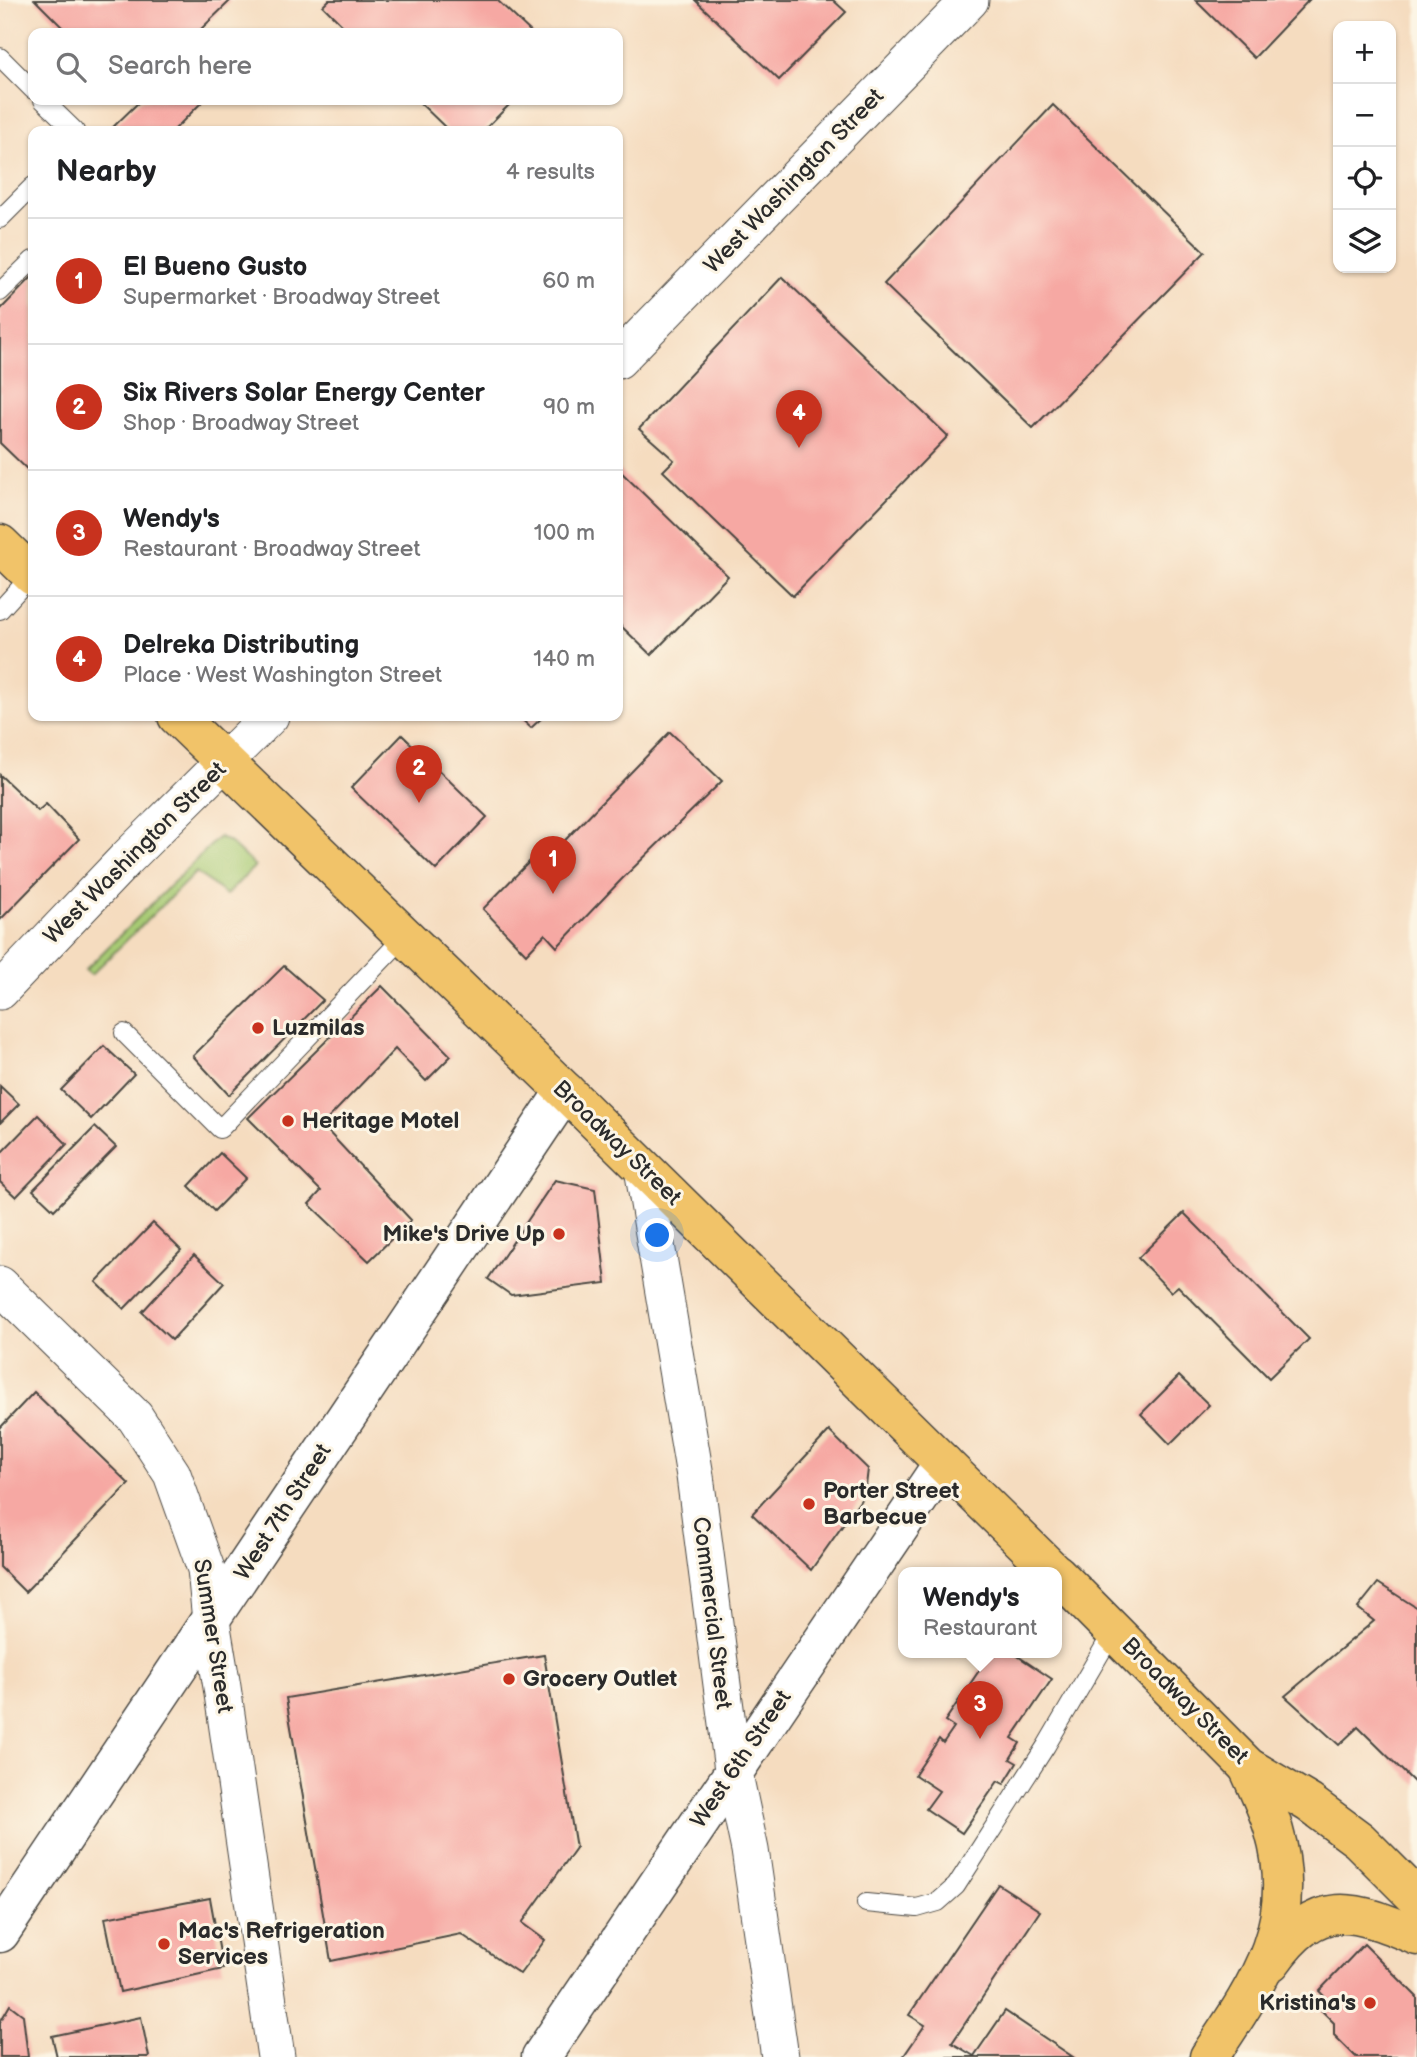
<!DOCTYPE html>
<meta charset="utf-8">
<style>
:root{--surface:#fff;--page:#f6f6f6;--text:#202124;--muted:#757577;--line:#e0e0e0;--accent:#c8321e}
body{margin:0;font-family:"Balsamiq Sans",sans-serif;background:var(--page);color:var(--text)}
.controls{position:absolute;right:21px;top:21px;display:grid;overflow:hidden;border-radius:14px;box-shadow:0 2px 5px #0004}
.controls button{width:63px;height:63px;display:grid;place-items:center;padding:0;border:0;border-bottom:2px solid var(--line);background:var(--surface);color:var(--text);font:35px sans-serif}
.you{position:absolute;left:658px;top:1236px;width:24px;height:24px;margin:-18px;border:5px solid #fff;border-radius:50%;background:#1a73e8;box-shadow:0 0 0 10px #1a73e833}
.badge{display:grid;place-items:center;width:46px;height:46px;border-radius:50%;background:var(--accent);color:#fff;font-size:23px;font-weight:700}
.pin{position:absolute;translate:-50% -58px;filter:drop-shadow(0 2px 4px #0008)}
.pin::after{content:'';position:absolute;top:37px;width:24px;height:21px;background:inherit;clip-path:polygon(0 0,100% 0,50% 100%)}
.popup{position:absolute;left:898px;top:1567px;width:164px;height:91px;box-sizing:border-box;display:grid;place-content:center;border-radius:14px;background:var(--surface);filter:drop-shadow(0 2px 5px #0005);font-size:23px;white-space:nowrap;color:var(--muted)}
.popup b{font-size:26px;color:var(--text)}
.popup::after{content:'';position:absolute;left:50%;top:100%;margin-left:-14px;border:14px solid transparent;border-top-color:var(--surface)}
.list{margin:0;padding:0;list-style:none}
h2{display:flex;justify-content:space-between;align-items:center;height:91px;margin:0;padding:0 28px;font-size:30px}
h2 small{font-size:23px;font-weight:400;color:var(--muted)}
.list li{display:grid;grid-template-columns:46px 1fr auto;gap:21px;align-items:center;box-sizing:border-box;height:126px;padding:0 28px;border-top:2px solid var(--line)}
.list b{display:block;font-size:26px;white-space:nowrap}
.list p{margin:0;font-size:23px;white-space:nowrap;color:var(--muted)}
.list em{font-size:23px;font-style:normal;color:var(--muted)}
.icon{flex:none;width:38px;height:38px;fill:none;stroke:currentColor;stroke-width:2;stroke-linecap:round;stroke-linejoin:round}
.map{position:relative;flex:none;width:1417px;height:2057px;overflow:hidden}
.search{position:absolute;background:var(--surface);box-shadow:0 2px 5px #0004;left:28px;top:28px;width:595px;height:77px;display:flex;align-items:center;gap:18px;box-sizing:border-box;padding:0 24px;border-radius:14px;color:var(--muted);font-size:26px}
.panel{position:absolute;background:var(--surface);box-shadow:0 2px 5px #0004;left:28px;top:126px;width:595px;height:595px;border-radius:14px}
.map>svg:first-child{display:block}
.green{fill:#a8cb75;stroke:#6a7b50;stroke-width:2}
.building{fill:#f6a8a3}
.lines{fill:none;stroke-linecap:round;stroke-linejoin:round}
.service-casing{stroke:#494641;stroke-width:20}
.minor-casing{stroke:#494641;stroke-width:39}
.tertiary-casing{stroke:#494641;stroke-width:41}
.trunk-casing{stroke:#494641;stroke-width:41}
.service{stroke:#fff;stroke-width:18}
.minor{stroke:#fff;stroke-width:37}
.tertiary{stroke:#fff;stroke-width:38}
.trunk{stroke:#f1c369;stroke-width:38}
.poi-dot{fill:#c8321e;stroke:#fcf5e5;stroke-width:2.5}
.labels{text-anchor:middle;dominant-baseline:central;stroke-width:6;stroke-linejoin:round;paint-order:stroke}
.street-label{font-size:23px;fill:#2b2b2b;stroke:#fcf5e5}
.poi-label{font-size:23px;font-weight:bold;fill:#2b2b2b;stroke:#fcf5e5;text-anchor:start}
</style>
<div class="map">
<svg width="1417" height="2057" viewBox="0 0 1417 2057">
<rect width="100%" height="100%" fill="#fcf5e5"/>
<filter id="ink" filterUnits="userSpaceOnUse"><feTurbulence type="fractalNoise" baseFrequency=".0143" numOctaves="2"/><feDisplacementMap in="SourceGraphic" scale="14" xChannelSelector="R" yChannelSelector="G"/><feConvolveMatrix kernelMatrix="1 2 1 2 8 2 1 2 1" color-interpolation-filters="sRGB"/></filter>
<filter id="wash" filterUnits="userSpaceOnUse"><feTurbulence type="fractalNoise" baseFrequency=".00686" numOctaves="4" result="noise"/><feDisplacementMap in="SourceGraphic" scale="28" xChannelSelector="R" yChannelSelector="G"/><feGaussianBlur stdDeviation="1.57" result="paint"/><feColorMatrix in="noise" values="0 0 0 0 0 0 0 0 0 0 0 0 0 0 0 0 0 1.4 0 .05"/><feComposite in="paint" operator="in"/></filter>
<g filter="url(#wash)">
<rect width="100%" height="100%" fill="#f5dcbf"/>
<path class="green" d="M219 837 229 842 255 866 226 895 196 872 91 975 85 970Z"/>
<g id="blocks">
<g class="building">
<path d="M35 0H231L197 33H68Z"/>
<path d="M329 0H497L532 33H350L323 6Z"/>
<path d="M695 0H833L846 12 779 80Z"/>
<path d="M1195 0H1309L1254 58Z"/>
<path d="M141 100H204L173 131H109Z"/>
<path d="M417 100H514L483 131H449Z"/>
<path d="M1053 105 1205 252 1033 428 884 284Z"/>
<path d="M33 276V475L0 443V310Z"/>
<path d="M782 277 948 436 793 596 663 471 674 460 639 429Z"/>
<path d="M618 469 728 576 651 655 618 623Z"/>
<path d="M518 716H544L531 728Z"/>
<path d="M670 732 722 781 622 879 557 947 545 934 526 954 483 909 532 859 540 866Z"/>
<path d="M402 735 487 817 436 870 351 788Z"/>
<path d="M0 775 38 811 46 804 79 839 0 920Z"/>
<path d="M284 966 323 1000 229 1095 193 1056Z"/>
<path d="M382 986 451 1056 426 1081 395 1049 322 1125 411 1220 369 1261 309 1204 321 1191 248 1118Z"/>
<path d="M104 1046 134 1074 91 1119 61 1090Z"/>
<path d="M0 1086 19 1104 0 1123Z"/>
<path d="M38 1115 67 1144 16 1197 0 1182V1154Z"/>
<path d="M95 1127 116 1147 54 1210 33 1190Z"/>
<path d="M220 1153 246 1178 214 1211 189 1186Z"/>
<path d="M555 1180 595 1189 606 1283 511 1295 488 1279Z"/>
<path d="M1184 1213 1309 1339 1269 1378 1178 1286 1171 1292 1138 1258Z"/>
<path d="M153 1223 181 1250 124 1309 96 1282Z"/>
<path d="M194 1255 224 1283 172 1340 142 1312Z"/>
<path d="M1179 1376 1209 1405 1170 1444 1141 1414Z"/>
<path d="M34 1392 129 1484 25 1592 0 1567V1428Z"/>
<path d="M829 1431 868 1469 865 1494 811 1570 752 1514Z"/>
<path d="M1378 1583 1417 1608V1785L1358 1727 1339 1745 1285 1696 1374 1621 1358 1608Z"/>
<path d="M991 1653H1013L1052 1679 1012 1738 1020 1743 1010 1759 1017 1763 1004 1784 998 1781 962 1833 926 1809 939 1791 915 1775 939 1739 943 1743 954 1727 945 1721Z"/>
<path d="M544 1655 576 1848 522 1923 545 1940 520 1974 461 1934 331 1961 286 1698Z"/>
<path d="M998 1884 1040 1911 952 2043 974 2056 1005 2011 1073 2057H903L925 2025 909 2015Z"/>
<path d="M210 1898 223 1969 120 1992 105 1918Z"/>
<path d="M1364 1944 1417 1997V2057H1356L1334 2035V2023L1318 2007 1326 1998 1319 1991Z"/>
<path d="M10 2005 23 2015 28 2057H0V2022Z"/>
<path d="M141 2017 149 2057H57L52 2036Z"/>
</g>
</g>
</g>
<g filter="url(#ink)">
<use href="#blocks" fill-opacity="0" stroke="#494641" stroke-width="2"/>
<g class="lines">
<defs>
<g id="service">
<path d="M0 57 33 90"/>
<path d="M43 100 75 131"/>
<path d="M0 219 33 186"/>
<path d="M0 292 33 260"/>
<path d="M0 610 32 575"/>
<path d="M124 1033 220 1129 405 936"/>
<path d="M866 1903 917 1908 938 1902 956 1886 1046 1746 1114 1630"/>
</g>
<g id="minor">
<path d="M618 360 970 0"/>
<path d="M0 991 126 859 270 716"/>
<path d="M643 1168 695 1476 733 1770 750 1850 780 2057"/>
<path d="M0 1285 135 1417 172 1474 206 1569 211 1621 222 1687 276 2057"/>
</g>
<g id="tertiary">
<path d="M0 1933 565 1091"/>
<path d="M541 2057 943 1463"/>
</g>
<g id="trunk">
<path d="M0 544 33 576"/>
<path d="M177 716 565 1091 1055 1573"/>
<path d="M1057 1574 1248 1767 1309 1803 1359 1840 1417 1898"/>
<path d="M1271 1962C1318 1897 1351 1908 1417 1936"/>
<path d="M1209 2057C1258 1984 1301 1923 1274 1831 1268 1809 1257 1788 1248 1767"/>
</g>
</defs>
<use href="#service" class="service-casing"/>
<use href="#minor" class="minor-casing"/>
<use href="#tertiary" class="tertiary-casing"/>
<use href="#trunk" class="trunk-casing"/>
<use href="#service" class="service"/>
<use href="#minor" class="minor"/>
<use href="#tertiary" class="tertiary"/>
<use href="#trunk" class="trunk"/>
</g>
</g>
<g class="poi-dot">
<circle cx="258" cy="1028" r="7"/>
<circle cx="288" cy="1121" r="7"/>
<circle cx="559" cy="1234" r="7"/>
<circle cx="809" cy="1504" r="7"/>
<circle cx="509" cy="1679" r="7"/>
<circle cx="164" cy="1944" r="7"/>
<circle cx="1370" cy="2003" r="7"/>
</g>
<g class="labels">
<g class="street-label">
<text transform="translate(794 181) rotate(-46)">West Washington Street</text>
<text transform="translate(135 853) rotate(-45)">West Washington Street</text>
<text transform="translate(617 1143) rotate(44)">Broadway Street</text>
<text transform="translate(283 1512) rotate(-57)">West 7th Street</text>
<text transform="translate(712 1613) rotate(83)">Commercial Street</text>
<text transform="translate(213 1636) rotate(81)">Summer Street</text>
<text transform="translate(1185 1701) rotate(45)">Broadway Street</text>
<text transform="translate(741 1759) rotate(-56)">West 6th Street</text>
</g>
<g class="poi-label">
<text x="272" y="1028">Luzmilas</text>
<text x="302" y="1121">Heritage Motel</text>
<text x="545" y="1234" text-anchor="end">Mike's Drive Up</text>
<text x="823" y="1491">Porter Street<tspan x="823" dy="26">Barbecue</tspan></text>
<text x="523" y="1679">Grocery Outlet</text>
<text x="178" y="1931">Mac's Refrigeration<tspan x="178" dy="26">Services</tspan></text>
<text x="1356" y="2003" text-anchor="end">Kristina's</text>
</g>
</g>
</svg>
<div class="controls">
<button>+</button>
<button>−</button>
<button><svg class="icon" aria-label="locate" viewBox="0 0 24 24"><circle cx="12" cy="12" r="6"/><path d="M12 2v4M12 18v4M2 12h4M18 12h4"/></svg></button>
<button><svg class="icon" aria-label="layers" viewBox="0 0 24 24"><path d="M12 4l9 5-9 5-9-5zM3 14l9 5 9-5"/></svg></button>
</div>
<div class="you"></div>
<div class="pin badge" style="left:553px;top:894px">1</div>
<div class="pin badge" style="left:419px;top:803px">2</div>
<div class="pin badge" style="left:980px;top:1739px">3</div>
<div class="popup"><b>Wendy's</b>Restaurant</div>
<div class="pin badge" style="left:799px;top:448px">4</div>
<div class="search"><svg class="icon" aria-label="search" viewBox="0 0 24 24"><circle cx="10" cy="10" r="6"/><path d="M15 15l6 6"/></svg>Search here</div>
<section class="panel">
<h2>Nearby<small>4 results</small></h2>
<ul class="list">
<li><span class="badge">1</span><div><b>El Bueno Gusto</b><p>Supermarket · Broadway Street</p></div><em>60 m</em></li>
<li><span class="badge">2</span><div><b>Six Rivers Solar Energy Center</b><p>Shop · Broadway Street</p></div><em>90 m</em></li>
<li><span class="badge">3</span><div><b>Wendy's</b><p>Restaurant · Broadway Street</p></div><em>100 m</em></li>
<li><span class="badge">4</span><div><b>Delreka Distributing</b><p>Place · West Washington Street</p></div><em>140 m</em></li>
</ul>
</section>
</div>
